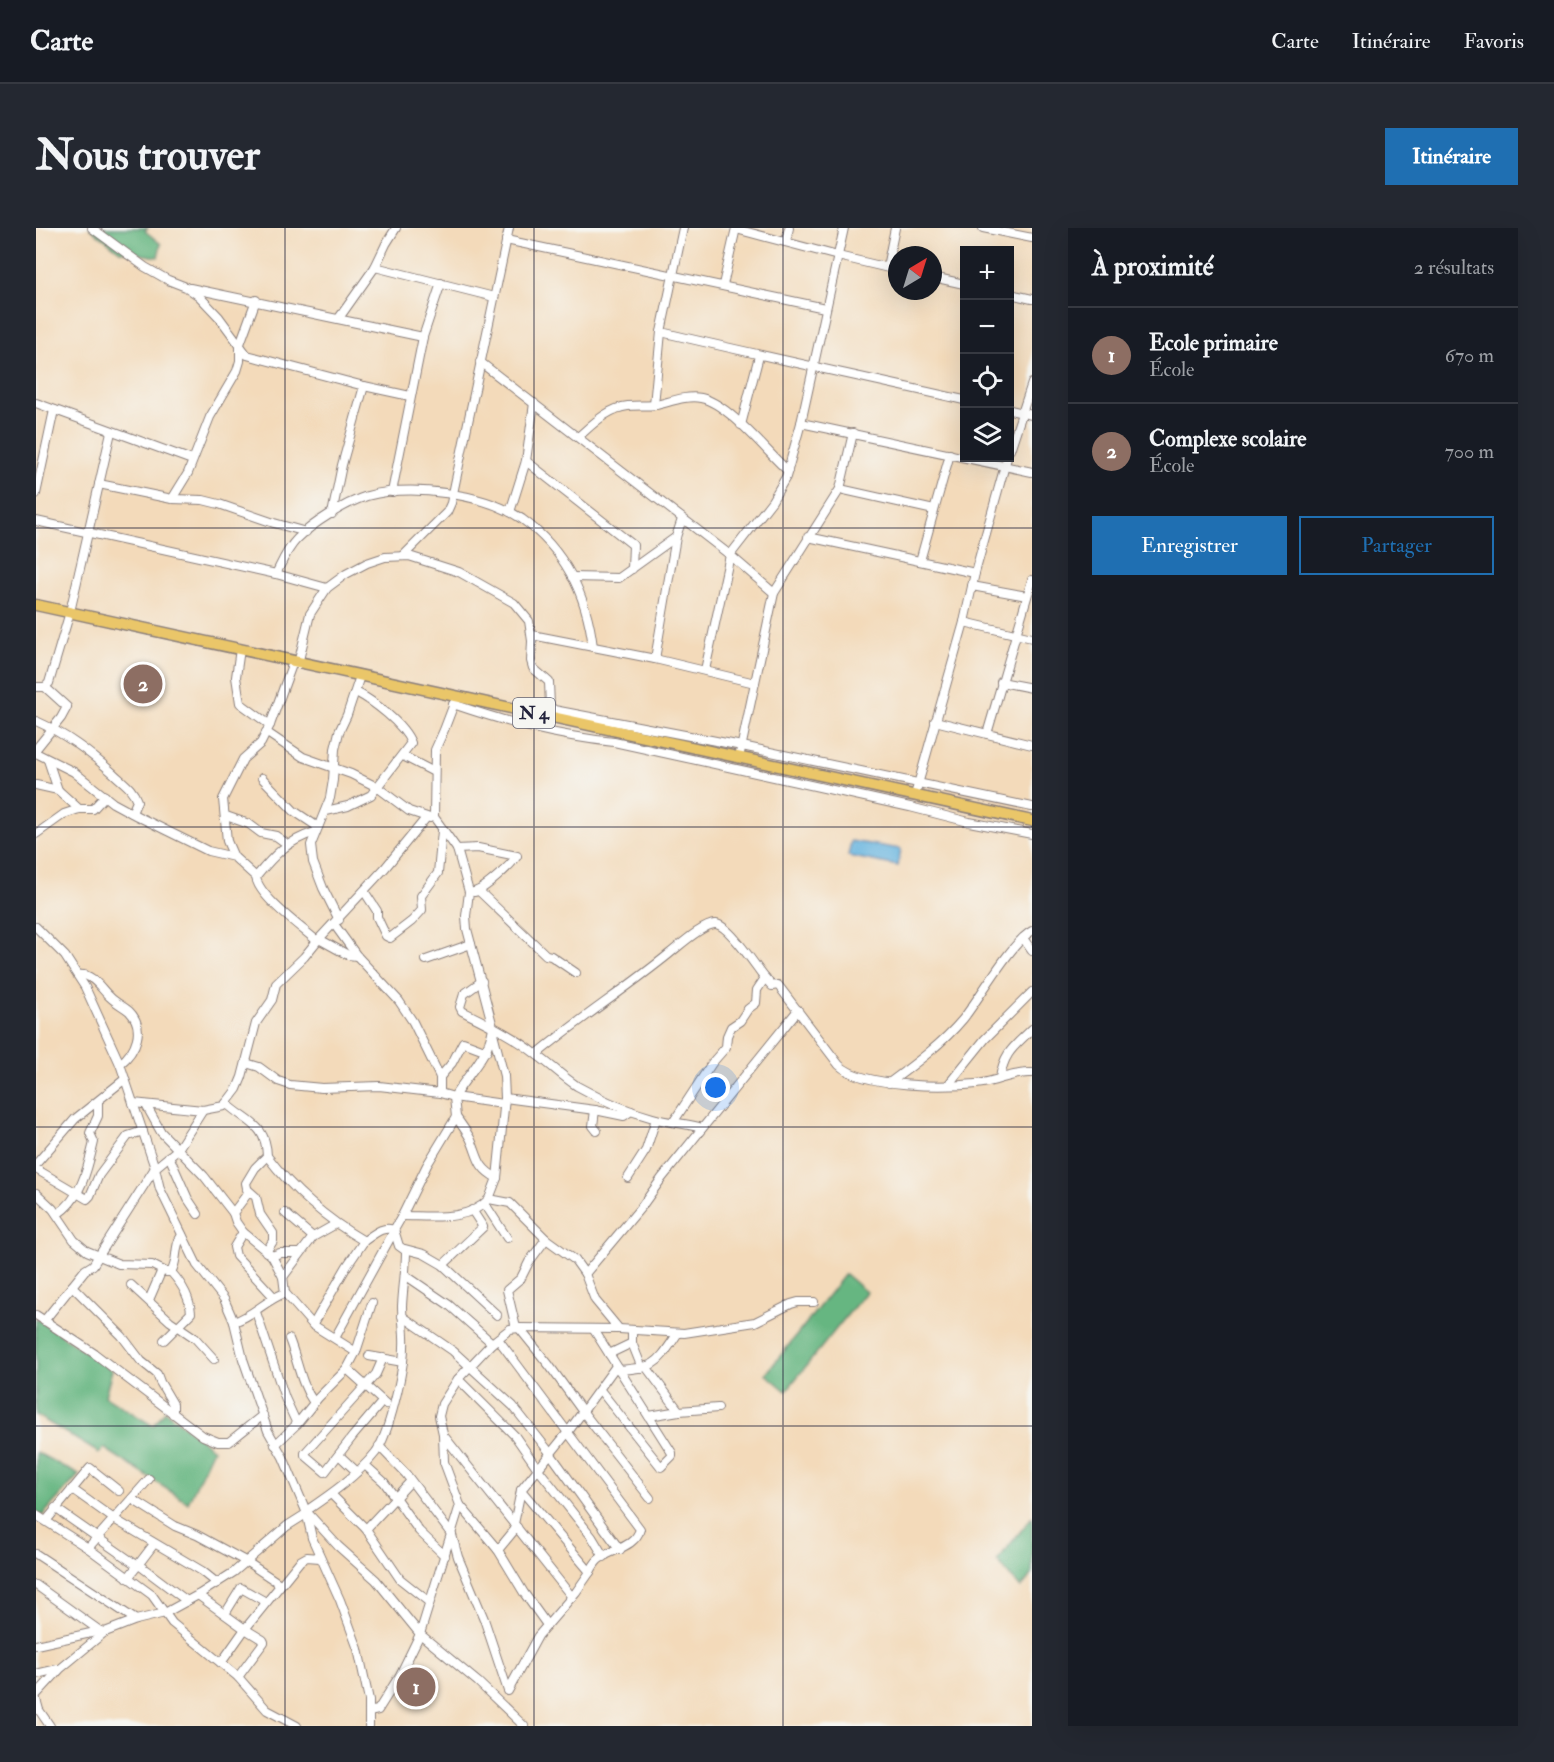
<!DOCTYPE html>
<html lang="fr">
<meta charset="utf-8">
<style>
:root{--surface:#171b24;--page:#242831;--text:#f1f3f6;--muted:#9ea1a6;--line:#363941;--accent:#1f6fb2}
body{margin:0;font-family:"IM FELL Double Pica",serif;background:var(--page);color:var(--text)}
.controls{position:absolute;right:18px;top:18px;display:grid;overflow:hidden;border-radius:0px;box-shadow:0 6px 24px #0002}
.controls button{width:54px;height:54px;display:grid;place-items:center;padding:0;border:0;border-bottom:2px solid var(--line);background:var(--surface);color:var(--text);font:30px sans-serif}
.compass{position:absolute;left:852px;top:18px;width:54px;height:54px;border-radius:50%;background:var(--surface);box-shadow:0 6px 24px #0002;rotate:38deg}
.you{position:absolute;left:680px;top:860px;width:21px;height:21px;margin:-15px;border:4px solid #fff;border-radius:50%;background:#1a73e8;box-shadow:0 0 0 9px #1a73e833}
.badge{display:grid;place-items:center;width:39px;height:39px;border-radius:50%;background:var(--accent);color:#fff;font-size:20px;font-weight:700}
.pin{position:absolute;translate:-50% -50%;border:3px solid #fff;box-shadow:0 2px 6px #0006}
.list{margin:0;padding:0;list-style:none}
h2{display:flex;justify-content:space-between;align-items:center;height:78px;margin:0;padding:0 24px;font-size:26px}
h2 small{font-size:20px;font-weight:400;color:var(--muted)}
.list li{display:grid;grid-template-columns:39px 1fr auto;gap:18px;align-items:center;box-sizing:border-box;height:96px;padding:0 24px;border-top:2px solid var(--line)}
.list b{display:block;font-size:22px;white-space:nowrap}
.list p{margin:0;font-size:20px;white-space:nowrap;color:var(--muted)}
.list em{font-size:20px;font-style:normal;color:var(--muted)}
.actions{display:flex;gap:12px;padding:18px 24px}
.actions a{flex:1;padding:14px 0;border:2px solid var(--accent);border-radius:0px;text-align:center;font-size:21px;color:var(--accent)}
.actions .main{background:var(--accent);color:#fff}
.icon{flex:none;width:33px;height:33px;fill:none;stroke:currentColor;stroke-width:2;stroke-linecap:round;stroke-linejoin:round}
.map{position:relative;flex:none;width:996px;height:1498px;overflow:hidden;border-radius:0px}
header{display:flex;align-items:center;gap:36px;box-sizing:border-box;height:84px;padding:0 30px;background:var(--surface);border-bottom:2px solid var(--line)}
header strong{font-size:28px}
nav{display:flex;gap:33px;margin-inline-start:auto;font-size:21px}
.intro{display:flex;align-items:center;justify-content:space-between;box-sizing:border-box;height:144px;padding:0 36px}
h1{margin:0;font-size:42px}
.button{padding:15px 27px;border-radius:0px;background:var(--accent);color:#fff;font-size:21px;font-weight:700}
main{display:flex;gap:36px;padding:0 36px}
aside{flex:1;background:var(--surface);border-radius:0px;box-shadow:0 6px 24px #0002}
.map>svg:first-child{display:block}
.forest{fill:#66b681;stroke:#446c5e;stroke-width:1.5}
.water{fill:#64b2de;stroke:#436a8c;stroke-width:1.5}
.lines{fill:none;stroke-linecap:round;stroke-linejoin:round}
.minor-casing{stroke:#8a7e7a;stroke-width:10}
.highway-casing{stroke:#8a7e7a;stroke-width:13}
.minor{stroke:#fff;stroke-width:8}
.highway{stroke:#eac669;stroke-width:10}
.grid{fill:none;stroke:#22223b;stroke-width:1.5;stroke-opacity:0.55}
.labels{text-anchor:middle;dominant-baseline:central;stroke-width:4.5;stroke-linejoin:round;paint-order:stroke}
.shield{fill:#f6f6f2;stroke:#626272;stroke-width:1.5}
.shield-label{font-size:18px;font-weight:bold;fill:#22223b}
</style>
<header>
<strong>Carte</strong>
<nav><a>Carte</a><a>Itinéraire</a><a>Favoris</a></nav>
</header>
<div class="intro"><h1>Nous trouver</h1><a class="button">Itinéraire</a></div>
<main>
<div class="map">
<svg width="996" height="1498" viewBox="0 0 996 1498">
<rect width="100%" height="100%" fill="#f6f6f2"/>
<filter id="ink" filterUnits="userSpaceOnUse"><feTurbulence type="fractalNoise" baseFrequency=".0167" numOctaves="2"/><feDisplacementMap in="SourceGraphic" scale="12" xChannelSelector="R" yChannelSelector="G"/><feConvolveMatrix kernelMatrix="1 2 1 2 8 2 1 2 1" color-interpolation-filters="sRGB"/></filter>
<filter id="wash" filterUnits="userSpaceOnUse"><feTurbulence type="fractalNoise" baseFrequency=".008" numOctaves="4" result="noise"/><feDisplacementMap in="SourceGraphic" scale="24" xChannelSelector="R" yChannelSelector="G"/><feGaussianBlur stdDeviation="1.35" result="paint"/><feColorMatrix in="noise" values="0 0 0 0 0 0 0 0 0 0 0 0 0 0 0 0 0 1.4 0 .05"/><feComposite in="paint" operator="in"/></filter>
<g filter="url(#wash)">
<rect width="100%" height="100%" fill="#f3daba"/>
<g class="forest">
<path d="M54 0H112L109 3 125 16 122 29 84 23Z"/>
<path d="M809 1046 830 1064 750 1163 730 1146Z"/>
<path d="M0 1090 76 1142 69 1168 117 1198 129 1183 177 1221 152 1275 68 1220 63 1225 0 1187Z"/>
<path d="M0 1224 43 1247 6 1288 0 1283Z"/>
<path d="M996 1289V1346L985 1360 961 1333Z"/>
</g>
<path class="water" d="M815 613 865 621 862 638 812 628Z"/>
</g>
<g filter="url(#ink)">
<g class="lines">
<defs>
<g id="minor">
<path d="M56 0 109 39 132 52 150 59 163 68 183 89 211 127 328 158 374 168"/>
<path d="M947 0 996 10"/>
<path d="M700 1 802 28 861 42"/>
<path d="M470 12 789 80"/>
<path d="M750 13 753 0"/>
<path d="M339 39 458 69"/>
<path d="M851 39 859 0"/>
<path d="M897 49 928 56"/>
<path d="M687 57 700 0"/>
<path d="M154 60 387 109"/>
<path d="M974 66 996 71"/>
<path d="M303 90 339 39 350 16 360 0"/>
<path d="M625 104C726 128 827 149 928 172"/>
<path d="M444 134 694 327 738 365"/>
<path d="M0 175 156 232"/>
<path d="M618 177 625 104 647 0"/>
<path d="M974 182 996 187"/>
<path d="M765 195 996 244"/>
<path d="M705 197 723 128"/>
<path d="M542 209C556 197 572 180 592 178 601 177 610 178 620 177 634 174 650 167 665 170 692 175 731 224 752 243"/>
<path d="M974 222 996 155"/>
<path d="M490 233 597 317 596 341"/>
<path d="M63 256 136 271 167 272 183 276 238 295 270 304"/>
<path d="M804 261 898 282"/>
<path d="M356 264 387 109 405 55"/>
<path d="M0 266 18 182"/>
<path d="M136 271 152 245 174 189 201 143 204 133V116L220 72"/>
<path d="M474 284 490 233 498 175"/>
<path d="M296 286 306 237 328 158"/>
<path d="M0 293 240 346 291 360"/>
<path d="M772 309 939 345"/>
<path d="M367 328 411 284 415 275 473 0"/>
<path d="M884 333 914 226"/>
<path d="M240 346C246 334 251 321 261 311 277 295 309 275 331 268 375 256 448 265 486 291 529 322 551 368 557 419"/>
<path d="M536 349 583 350 640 309"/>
<path d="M936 358 991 368"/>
<path d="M928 394 996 410"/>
<path d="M496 407 619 431 719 455"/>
<path d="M204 421 200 449 204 475 234 497"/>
<path d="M619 431 640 309 646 291"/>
<path d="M262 436 274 386 291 360 310 346 331 335 349 329 373 328 423 344 478 375 493 393 496 413 495 433 497 440 513 454 514 478 518 482 706 518 996 579"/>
<path d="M669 442 694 327 736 273 750 249 765 195 808 0"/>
<path d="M965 454 996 460"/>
<path d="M0 459H9L13 455 34 384 75 204"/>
<path d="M417 476C473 495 520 508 578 514L874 579 933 594 996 606"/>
<path d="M0 493C30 506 53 524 77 545 86 554 97 560 101 573L96 585"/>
<path d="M899 493 996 517"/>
<path d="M230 504 267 529 315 546 341 559 373 583 394 590"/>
<path d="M951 506 996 352"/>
<path d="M0 521 25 490 31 479 9 459"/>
<path d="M0 525 38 544 77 575 101 588 172 623 198 629 220 649C222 668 266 700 281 713"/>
<path d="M367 528 398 544"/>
<path d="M703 530 738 365 804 261 817 205"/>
<path d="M12 532 22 562"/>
<path d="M226 550 258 583 282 599"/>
<path d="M0 557 22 562 43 581"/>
<path d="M879 567 928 394 939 345 971 230"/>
<path d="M290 583 312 578 335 567 375 515C368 496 337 473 320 464"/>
<path d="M190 588 213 596 225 605 240 608 251 616"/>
<path d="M0 606 28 586 43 581H57L69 568"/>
<path d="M421 621 442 620 481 628C475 637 448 662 438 664"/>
<path d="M198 629 191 613 187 571 207 531 225 515 234 497 257 434"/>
<path d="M220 649C238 627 251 613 279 604"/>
<path d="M328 663 341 683V689L350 708 354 710 376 693 386 682 385 668 402 645 406 603"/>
<path d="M443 663 510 727 515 728 540 745"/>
<path d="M303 692 287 660 277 634 275 617 294 570 297 552 299 521 303 504 311 487 324 448"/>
<path d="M298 696 321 728 363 773 377 794 404 849V865"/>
<path d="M0 699 29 728 49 759 84 836 119 940 124 961 161 1037 188 1071 198 1094 207 1131 232 1203 247 1229 270 1283 302 1318 340 1352 384 1406 442 1454 488 1498"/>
<path d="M987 710 996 723"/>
<path d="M283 711 312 727 321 728"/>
<path d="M390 732 435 716"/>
<path d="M42 747C57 745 64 760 74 769 80 775 87 778 93 783 110 800 100 823 84 836"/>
<path d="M729 750 736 758 742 757 803 837C827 860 915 860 947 855 964 852 978 844 996 845"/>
<path d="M446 753 428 766 424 779 426 783C452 796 479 809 501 827 515 837 527 849 541 858 564 871 591 883 617 890 633 895 650 895 666 900"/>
<path d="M501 826C543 791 590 761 633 726 643 718 668 695 680 696 694 698 720 739 729 750L721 762 720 775 712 781 704 793 695 799 691 808 690 819 676 835 638 893"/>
<path d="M210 835 223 839 242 853 254 857 286 860 343 858 404 865 418 869 467 876"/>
<path d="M404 849 416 835 427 814 451 823"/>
<path d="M964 850C968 824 978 819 996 801"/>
<path d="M853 855C879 836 907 815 927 791 943 771 976 713 996 703"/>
<path d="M912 857 949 811 996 764"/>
<path d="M469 870 559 882 588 888 595 883"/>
<path d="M97 875 167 882 188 878 201 861 206 849 220 795 236 772 240 756 268 729 281 713 349 640 390 590"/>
<path d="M190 875C211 895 230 895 231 928L219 940 210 955 212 965 197 985 200 994 207 1004 236 1028 247 1049 249 1065 277 1097 320 1124"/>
<path d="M110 877 125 904 168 948 197 985"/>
<path d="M559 882 557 898 561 903"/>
<path d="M420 889C425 896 430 903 434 910 443 928 440 939 461 950"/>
<path d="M133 928 152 971 162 986"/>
<path d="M231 928C257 962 292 992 328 1013 337 1007 347 997 358 1002"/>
<path d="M0 936 39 891 89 851"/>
<path d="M0 941 51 971 54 968 63 947 92 908 107 903"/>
<path d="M592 950 610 922 620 891"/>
<path d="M211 961 220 969 224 986 237 1005V1013L230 1024"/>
<path d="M0 965 17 981 38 1012 51 1023 83 1036 116 1037 130 1044H135C145 1055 154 1070 155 1085L128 1112"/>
<path d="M453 971 461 950 469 870 468 848 457 805"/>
<path d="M449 976 471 1010"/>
<path d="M249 985 277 1009"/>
<path d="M21 986C45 972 52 939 58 914L54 905 62 888V874"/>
<path d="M366 988C394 988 432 994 453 971L474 975 510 1011 539 1032 549 1046 559 1072 583 1101"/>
<path d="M207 1004 198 1019 200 1028 238 1069"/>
<path d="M369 1021 388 1026 407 1037 461 1087"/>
<path d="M236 1028 244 1025H263"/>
<path d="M407 1037 447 999 436 982"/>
<path d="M135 1044C143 1032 137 1019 146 1007"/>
<path d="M549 1046 606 978 626 950 762 782"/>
<path d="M369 1047 413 1077 456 1115"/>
<path d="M247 1049 277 1009 300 996"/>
<path d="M95 1057 134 1093 159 1110 178 1131"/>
<path d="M36 1058 86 1108 105 1133 121 1146 124 1154 137 1176V1186"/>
<path d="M113 1072 126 1042"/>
<path d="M220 1084 249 1170 261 1196"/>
<path d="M0 1087 59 1126 167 1208 182 1214H193L227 1187"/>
<path d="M366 1088 417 1123 477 1178 511 1221 584 1322"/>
<path d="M8 1093 49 1042 57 1037 119 940 142 921 167 882"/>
<path d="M198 1094C218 1087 230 1072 249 1065"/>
<path d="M277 1097 311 1038 328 1013"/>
<path d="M480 1100 471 1062 485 1050 493 1034 510 1011"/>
<path d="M483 1100 513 1137 547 1184 614 1270"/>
<path d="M558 1102 636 1225V1228L625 1239 564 1162"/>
<path d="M299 1110 358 1003"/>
<path d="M253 1111C262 1133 264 1155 278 1175"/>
<path d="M462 1111 604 1301C599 1320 575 1321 562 1332 559 1335 556 1340 554 1344"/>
<path d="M596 1115 606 1140"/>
<path d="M573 1126 596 1115V1103"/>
<path d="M333 1128 367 1134"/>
<path d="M611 1140 643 1183"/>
<path d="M311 1141 350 1176"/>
<path d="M583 1142C622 1139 620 1137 642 1105"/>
<path d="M422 1151 479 1208 502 1241 556 1309 568 1329"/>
<path d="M346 1174 317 1208 289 1244 269 1227V1225L340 1146 347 1130"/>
<path d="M613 1188 643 1183 682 1180"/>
<path d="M408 1208 536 1369"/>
<path d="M239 1217 261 1196 282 1170 311 1141 320 1124 336 1075"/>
<path d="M343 1218 370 1246 416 1307 422 1329 448 1391 472 1463 502 1408 540 1364 554 1344 485 1262 532 1204 580 1138"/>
<path d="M303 1227 321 1244"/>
<path d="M329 1237 348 1254 383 1303 409 1328"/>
<path d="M374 1254 330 1301 364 1351 393 1374"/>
<path d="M36 1261 78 1291 166 1343 181 1355"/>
<path d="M295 1266 330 1301"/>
<path d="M96 1271 139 1298 161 1307 211 1334 244 1356"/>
<path d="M424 1277 462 1322 488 1365 511 1397"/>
<path d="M19 1280 102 1338"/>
<path d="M270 1283C295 1266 321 1248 340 1224 353 1206 368 1142 368 1119 369 1105 366 1091 366 1078 367 1059 370 1041 370 1023L363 1018 358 1002 366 988 391 937 420 889 418 869C432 845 453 828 457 799L431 701 430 688 433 664 421 621 398 589 399 522 408 502 421 468"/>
<path d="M270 1283 276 1310 304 1372 322 1421 333 1472V1498"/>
<path d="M0 1287 52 1320 116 1367 136 1395 202 1449 231 1482 261 1498"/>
<path d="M10 1293 54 1240 83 1263"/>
<path d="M478 1296 485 1262"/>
<path d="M52 1320 113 1251"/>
<path d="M462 1322 481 1299"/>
<path d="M0 1326 100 1392"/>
<path d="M103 1337 151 1373"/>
<path d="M92 1350 118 1316"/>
<path d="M0 1357 64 1403 69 1404"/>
<path d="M162 1367 209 1401 264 1333 271 1329 284 1330"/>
<path d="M189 1386 205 1360 230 1374"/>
<path d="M0 1417 64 1403"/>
<path d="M185 1435 209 1401 227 1412 228 1414 202 1449"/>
<path d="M0 1446 22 1441"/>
<path d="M0 1467 24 1441 69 1404 100 1392 129 1385 162 1367 198 1344 251 1298 270 1286"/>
<path d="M0 1471 3 1482 14 1498"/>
<path d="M333 1484 342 1482 364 1447 384 1406 424 1277 408 1234 407 1206 403 1188 406 1176 422 1151 456 1115 474 1101 483 1100 583 1101 648 1105 719 1094 755 1076 762 1074H778"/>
</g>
<path id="highway" d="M0 377 996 593"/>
</defs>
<use href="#minor" class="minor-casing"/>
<use href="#highway" class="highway-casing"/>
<use href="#minor" class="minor"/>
<use href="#highway" class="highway"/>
</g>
</g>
<path class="grid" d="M249 0V1498M498 0V1498M747 0V1498M0 300H996M0 599H996M0 899H996M0 1198H996"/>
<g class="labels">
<rect class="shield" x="477" y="470" width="42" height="30" rx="4.5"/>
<g class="shield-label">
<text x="498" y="485">N 4</text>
</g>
</g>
</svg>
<div class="controls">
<button>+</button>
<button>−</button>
<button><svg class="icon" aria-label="locate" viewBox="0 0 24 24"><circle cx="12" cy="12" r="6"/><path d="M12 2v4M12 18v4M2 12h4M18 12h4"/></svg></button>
<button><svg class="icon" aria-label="layers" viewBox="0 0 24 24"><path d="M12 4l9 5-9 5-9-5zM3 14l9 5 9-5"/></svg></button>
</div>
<svg class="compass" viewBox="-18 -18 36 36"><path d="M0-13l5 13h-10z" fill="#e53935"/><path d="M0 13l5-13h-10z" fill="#9ea1a6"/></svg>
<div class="you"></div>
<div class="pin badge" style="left:380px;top:1459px;background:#8d6e63">1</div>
<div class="pin badge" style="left:107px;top:456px;background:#8d6e63">2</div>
</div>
<aside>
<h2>À proximité<small>2 résultats</small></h2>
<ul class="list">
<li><span class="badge" style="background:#8d6e63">1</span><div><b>Ecole primaire</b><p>École</p></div><em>670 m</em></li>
<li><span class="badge" style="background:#8d6e63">2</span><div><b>Complexe scolaire</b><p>École</p></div><em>700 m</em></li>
</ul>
<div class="actions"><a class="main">Enregistrer</a><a>Partager</a></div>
</aside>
</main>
